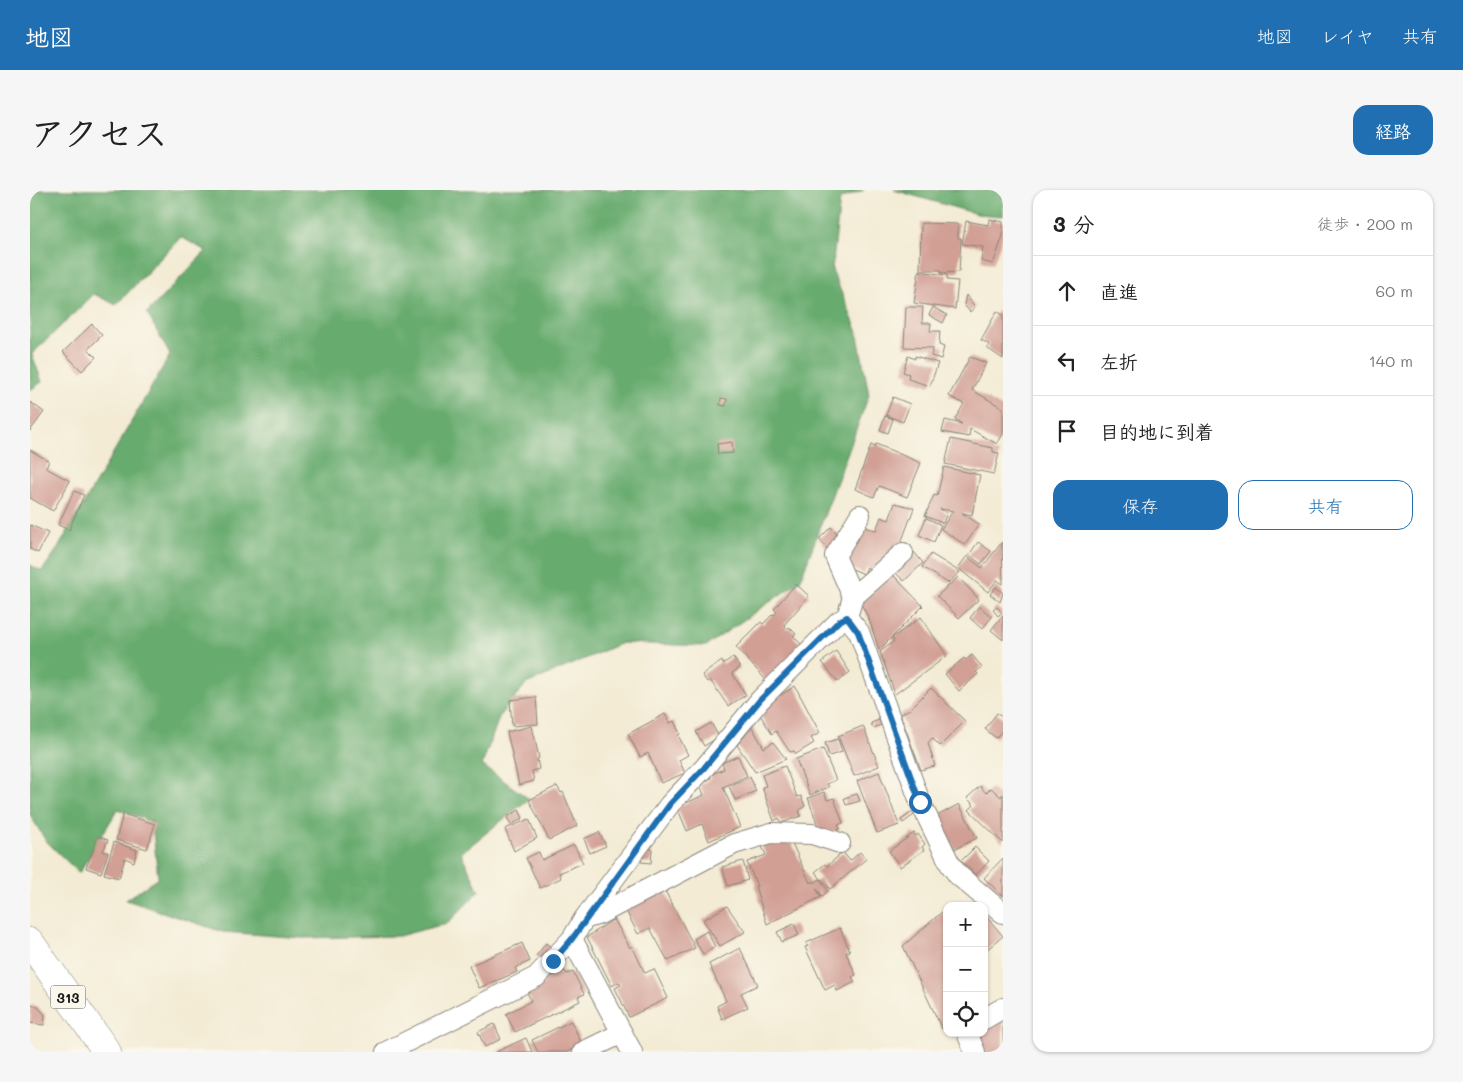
<!DOCTYPE html>
<html lang="ja">
<meta charset="utf-8">
<style>
:root{--surface:#fff;--page:#f6f6f6;--text:#222;--muted:#767676;--line:#e0e0e0;--accent:#1f6fb2}
body{margin:0;font-family:Mali,"Klee One",sans-serif;background:var(--page);color:var(--text)}
.controls{position:absolute;right:15px;bottom:15px;display:grid;overflow:hidden;border-radius:10px;box-shadow:0 1px 4px #0004}
.controls button{width:45px;height:45px;display:grid;place-items:center;padding:0;border:0;border-bottom:1px solid var(--line);background:var(--surface);color:var(--text);font:25px sans-serif}
.stop{position:absolute;width:15px;height:15px;margin:-11px;border:4px solid #1f6fb2;border-radius:50%;background:#fff}
.stop.end{background:#1f6fb2;border-color:#fff;box-shadow:0 1px 5px #0008}
.list{margin:0;padding:0;list-style:none}
h2{display:flex;justify-content:space-between;align-items:center;height:65px;margin:0;padding:0 20px;font-size:21px}
h2 small{font-size:16px;font-weight:400;color:var(--muted)}
.list li{display:grid;grid-template-columns:32px 1fr auto;gap:15px;align-items:center;box-sizing:border-box;height:70px;padding:0 20px;border-top:1px solid var(--line)}
.list b{display:block;font-size:19px;white-space:nowrap}
.list em{font-size:16px;font-style:normal;color:var(--muted)}
.actions{display:flex;gap:10px;padding:15px 20px}
.actions a{flex:1;padding:11px 0;border:1px solid var(--accent);border-radius:15px;text-align:center;font-size:18px;color:var(--accent)}
.actions .main{background:var(--accent);color:#fff}
.icon{flex:none;width:28px;height:28px;fill:none;stroke:currentColor;stroke-width:2;stroke-linecap:round;stroke-linejoin:round}
.map{position:relative;flex:none;width:973px;height:862px;overflow:hidden;border-radius:15px}
header{display:flex;align-items:center;gap:30px;box-sizing:border-box;height:70px;padding:0 25px;background:var(--accent);color:#fff}
header strong{font-size:24px}
nav{display:flex;gap:28px;margin-inline-start:auto;font-size:18px}
.intro{display:flex;align-items:center;justify-content:space-between;box-sizing:border-box;height:120px;padding:0 30px}
h1{margin:0;font-size:35px}
.button{padding:12px 22px;border-radius:15px;background:var(--accent);color:#fff;font-size:18px;font-weight:700}
main{display:flex;gap:30px;padding:0 30px}
aside{flex:1;background:var(--surface);border-radius:15px;box-shadow:0 1px 4px #0004}
.map>svg:first-child{display:block}
.forest{fill:#68ab6e;stroke:#426445}
.building{fill:#d19f94}
.lines{fill:none;stroke-linecap:round;stroke-linejoin:round}
.street-casing{stroke:#888478;stroke-width:22}
.highway-casing{stroke:#888478;stroke-width:29}
.street{stroke:#fff;stroke-width:20}
.highway{stroke:#fff;stroke-width:28}
.route{stroke:#1f6fb2;stroke-width:6}
.labels{text-anchor:middle;dominant-baseline:central;stroke-width:4;stroke-linejoin:round;paint-order:stroke}
.shield{fill:#fbf7ec;stroke:#5f5e5a;stroke-width:1}
.shield-label{font-size:14px;font-weight:bold;fill:#1c1c1c}
</style>
<header>
<strong>地図</strong>
<nav><a>地図</a><a>レイヤ</a><a>共有</a></nav>
</header>
<div class="intro"><h1>アクセス</h1><a class="button">経路</a></div>
<main>
<div class="map">
<svg width="973" height="862" viewBox="0 0 973 862">
<rect width="100%" height="100%" fill="#fbf7ec"/>
<filter id="ink" filterUnits="userSpaceOnUse"><feTurbulence type="fractalNoise" baseFrequency=".02" numOctaves="2"/><feDisplacementMap in="SourceGraphic" scale="10" xChannelSelector="R" yChannelSelector="G"/><feConvolveMatrix kernelMatrix="1 2 1 2 8 2 1 2 1" color-interpolation-filters="sRGB"/></filter>
<filter id="wash" filterUnits="userSpaceOnUse"><feTurbulence type="fractalNoise" baseFrequency=".0096" numOctaves="4" result="noise"/><feDisplacementMap in="SourceGraphic" scale="20" xChannelSelector="R" yChannelSelector="G"/><feGaussianBlur stdDeviation="1.12" result="paint"/><feColorMatrix in="noise" values="0 0 0 0 0 0 0 0 0 0 0 0 0 0 0 0 0 1.4 0 .05"/><feComposite in="paint" operator="in"/></filter>
<g filter="url(#wash)">
<rect width="100%" height="100%" fill="#f3ebd4"/>
<g class="forest">
<path d="M0 0H834L810 9 802 80 827 140 839 205 770 391 676 456 592 453 496 494 470 525 452 575 499 609 431 663 449 701 418 733 369 746 272 748 193 742 96 710 128 688 122 632 88 619 49 683 16 651 0 625V375L12 381 28 358 140 165 117 123 176 61 151 47 86 115 64 104 2 164 12 192 0 200Z"/>
<path d="M864 0H973V26L947 24Z"/>
</g>
<g id="blocks">
<g class="building">
<path d="M959 29 973 32V46L963 74 951 71 953 57 932 54 936 31 958 35Z"/>
<path d="M891 33 928 34V48H931L929 82 911 83V80H890Z"/>
<path d="M889 81 917 85V90L928 91 925 119 884 113Z"/>
<path d="M936 105 945 117 940 122 934 115Z"/>
<path d="M876 117H893L892 133H901L900 141H910L909 155 914 157 911 169 901 166 903 158 874 157Z"/>
<path d="M903 117 917 125 913 133 899 125Z"/>
<path d="M967 121 973 125V169L957 158 959 154 951 150Z"/>
<path d="M62 134 72 145 58 159 66 167 52 181 33 162Z"/>
<path d="M878 166 885 169V166L908 173 900 196 878 189 879 184 873 182Z"/>
<path d="M940 167 956 173 942 200 973 218V244L967 254 940 239 939 247 912 242 915 230 932 234 925 229 934 214 919 206Z"/>
<path d="M863 207 880 214 873 232 856 225Z"/>
<path d="M691 208 697 209 696 216 690 215Z"/>
<path d="M0 212 14 222 0 241Z"/>
<path d="M855 226 863 229 858 243 850 240Z"/>
<path d="M921 249 963 258V262L969 263 964 284 915 274Z"/>
<path d="M702 252 703 263 688 264 687 254Z"/>
<path d="M846 254 891 273 877 307 849 296 844 307 825 299 841 255 845 257Z"/>
<path d="M0 260 19 271 16 278 40 291 23 321 0 308Z"/>
<path d="M914 277 950 285 942 325 932 323 949 334 935 355 911 339 923 321 910 319 917 323 913 333 895 326 904 305 907 306Z"/>
<path d="M44 301 54 305 39 340 28 335Z"/>
<path d="M865 313 884 318 871 353 842 382 837 377 834 384 813 375 829 336 846 340 851 327 859 330Z"/>
<path d="M896 328 911 335 904 352 889 345Z"/>
<path d="M0 335 18 343 8 363 0 359Z"/>
<path d="M801 337 811 347 798 359 789 349Z"/>
<path d="M948 352 961 361 951 374 939 365Z"/>
<path d="M972 352 973 394 967 390 958 402 928 378 937 366 952 378Z"/>
<path d="M884 362 893 373 874 391 864 381Z"/>
<path d="M901 364 930 382 918 393 892 377Z"/>
<path d="M862 384 893 416 849 460 839 429 830 412Z"/>
<path d="M928 387 949 409 929 428 907 406Z"/>
<path d="M766 394 779 406 754 435 757 439 759 437 766 444 763 446 772 455 736 490 706 457 731 432 733 434 743 424 744 425 747 422 744 419Z"/>
<path d="M966 397 973 403 970 412 960 404Z"/>
<path d="M949 416 962 427 952 439 940 428Z"/>
<path d="M967 417 972 422 968 426 963 420Z"/>
<path d="M973 425V450L961 440Z"/>
<path d="M891 427 917 466 865 504 850 462 864 451 862 448Z"/>
<path d="M806 461 820 482 808 492 792 472Z"/>
<path d="M942 465 952 477 946 482 948 484 929 501 915 484 934 468 936 470Z"/>
<path d="M703 467 710 478 702 483 716 505 698 516 680 490 677 492 672 485 692 471 693 474Z"/>
<path d="M765 496 790 543 781 548 784 553 766 564 764 561 760 562 746 541 742 544 727 520Z"/>
<path d="M901 498 935 531 910 556 902 548 898 553 905 576 891 580 870 524 880 519Z"/>
<path d="M506 507 508 534 482 536 480 510Z"/>
<path d="M967 523 973 528V539L966 548 955 539Z"/>
<path d="M635 524 640 533 644 531 650 544 648 545 658 565 649 570 655 583 631 593 618 563 610 567 598 544Z"/>
<path d="M849 530 851 535 843 538 841 533Z"/>
<path d="M681 533 689 547 674 556 666 542Z"/>
<path d="M502 536 509 568 507 569 509 579 502 581 504 591 489 595 477 542Z"/>
<path d="M833 536 849 576 824 586 808 546Z"/>
<path d="M722 537 734 558 743 552 756 569 725 582 707 555Z"/>
<path d="M808 549 812 562 799 566 795 553Z"/>
<path d="M793 559 806 590 797 594 799 597 780 605 766 569Z"/>
<path d="M708 566 717 586 693 597 710 637 679 651 672 634 657 641 647 617 674 605 670 595 681 588 680 585 694 579 692 573Z"/>
<path d="M755 576 767 607 771 606 775 616 769 621 771 626 751 633 749 628 744 631 732 597 736 596 732 585Z"/>
<path d="M849 582 869 635 847 643 827 591Z"/>
<path d="M720 587 726 601 705 610 699 596Z"/>
<path d="M527 596 531 603 533 602 547 636 519 650 499 610Z"/>
<path d="M950 596 956 603 961 598 971 607 973 604V653L939 620 944 615 937 608Z"/>
<path d="M794 602 797 610 804 608 813 633 808 635 810 639 796 644 790 642 778 608Z"/>
<path d="M827 604 830 611 816 615 814 608Z"/>
<path d="M929 614 947 648 925 659 907 626Z"/>
<path d="M489 620 493 628 481 635 477 627Z"/>
<path d="M882 622 884 625 873 633 871 630Z"/>
<path d="M93 624 125 634 117 659 86 650Z"/>
<path d="M499 629 507 648 484 661 475 639Z"/>
<path d="M569 642 576 656 560 663 554 649Z"/>
<path d="M884 643 886 646 888 644 895 654 892 657 894 660 870 677 859 661Z"/>
<path d="M68 646 78 650 73 661 78 663 71 683 56 678Z"/>
<path d="M728 648 761 651 780 693 783 691 784 693 790 689 798 701 792 706 786 698 791 707 737 734 725 696H727L717 672 736 665Z"/>
<path d="M84 652 107 660 104 672 95 668 89 688 74 684Z"/>
<path d="M544 655 553 673 529 683 531 688 510 698 496 668 509 662 512 670Z"/>
<path d="M945 657 959 671 946 685 931 671Z"/>
<path d="M613 658 622 659 621 673 611 672Z"/>
<path d="M813 662 820 671 830 662 836 669 800 699 785 682 795 674 797 676Z"/>
<path d="M973 668V706L954 688Z"/>
<path d="M713 671 718 690 698 696 692 677Z"/>
<path d="M634 699 665 758 638 771 620 738 608 744 595 719Z"/>
<path d="M697 716 715 742 690 756 673 730Z"/>
<path d="M912 722 917 727V837L912 839 873 756Z"/>
<path d="M955 725 973 746 954 762V726Z"/>
<path d="M584 729 600 758 602 756 615 783 624 779 638 808 599 827 585 798 591 795 589 792 582 796 557 747Z"/>
<path d="M764 734 769 745 752 752 747 742Z"/>
<path d="M810 738 820 761 816 763 826 785 822 787 825 792 807 801 805 795 795 800 775 757 778 756 776 753Z"/>
<path d="M677 741 685 757 673 764 664 749Z"/>
<path d="M492 753 500 771 485 778 487 782 449 798 439 776Z"/>
<path d="M516 753 522 758 512 770 506 766Z"/>
<path d="M710 758 728 795 711 803 718 817 692 829 687 816 696 811 679 774Z"/>
<path d="M532 781H535L537 784 543 782 554 804 548 807 550 811 485 842 476 824 501 811 497 802 514 794 512 791Z"/>
<path d="M1 815 8 817 15 825 14 835 0 833Z"/>
<path d="M973 829V858L964 862H955L946 843H954V837Z"/>
<path d="M541 831 552 854 537 862H508L502 850Z"/>
<path d="M464 834 471 849 455 857 448 842Z"/>
<path d="M496 848 502 862H466Z"/>
</g>
</g>
</g>
<g filter="url(#ink)">
<use href="#blocks" fill-opacity="0" stroke="#888478" stroke-width="1"/>
<g class="lines">
<defs>
<g id="street">
<path d="M823 407 805 366 830 325"/>
<path d="M817 427 829 442 890 612 920 674 928 685 973 723"/>
<path d="M554 729 640 614 675 577 730 510 809 431 817 427 823 407 873 363"/>
<path d="M542 749 602 862"/>
<path d="M954 829 973 818"/>
<path d="M937 843 945 862"/>
<path d="M356 862 506 787 542 749 554 729 570 724 704 654 741 643 782 644 810 653"/>
<path d="M553 862 592 843"/>
</g>
<path id="highway" d="M0 752 77 862"/>
</defs>
<use href="#street" class="street-casing"/>
<use href="#highway" class="highway-casing"/>
<use href="#street" class="street"/>
<use href="#highway" class="highway"/>
</g>
</g>
<g class="lines" filter="url(#ink)">
<path class="route" d="M523 771 542 749 640 614 674 578 730 510 809 431 817 427 828 442 890 612"/>
</g>
<g class="labels">
<rect class="shield" x="20.5" y="795.5" width="35" height="23" rx="4"/>
<g class="shield-label">
<text x="38" y="807">313</text>
</g>
</g>
</svg>
<div class="controls">
<button>+</button>
<button>−</button>
<button><svg class="icon" aria-label="locate" viewBox="0 0 24 24"><circle cx="12" cy="12" r="6"/><path d="M12 2v4M12 18v4M2 12h4M18 12h4"/></svg></button>
</div>
<div class="stop" style="left:890px;top:612px"></div>
<div class="stop end" style="left:523px;top:771px"></div>
</div>
<aside>
<h2>3 分<small>徒歩 · 200 m</small></h2>
<ul class="list">
<li><svg class="icon" aria-label="ahead" viewBox="0 0 24 24"><path d="M12 20V5M6 11l6-6 6 6"/></svg><div><b>直進</b></div><em>60 m</em></li>
<li><svg class="icon" aria-label="left" viewBox="0 0 24 24"><path d="M17 20v-9H6M10 6l-5 5 5 5"/></svg><div><b>左折</b></div><em>140 m</em></li>
<li><svg class="icon" aria-label="arrive" viewBox="0 0 24 24"><path d="M6 21V4h12l-3 4 3 4H6"/></svg><div><b>目的地に到着</b></div></li>
</ul>
<div class="actions"><a class="main">保存</a><a>共有</a></div>
</aside>
</main>
